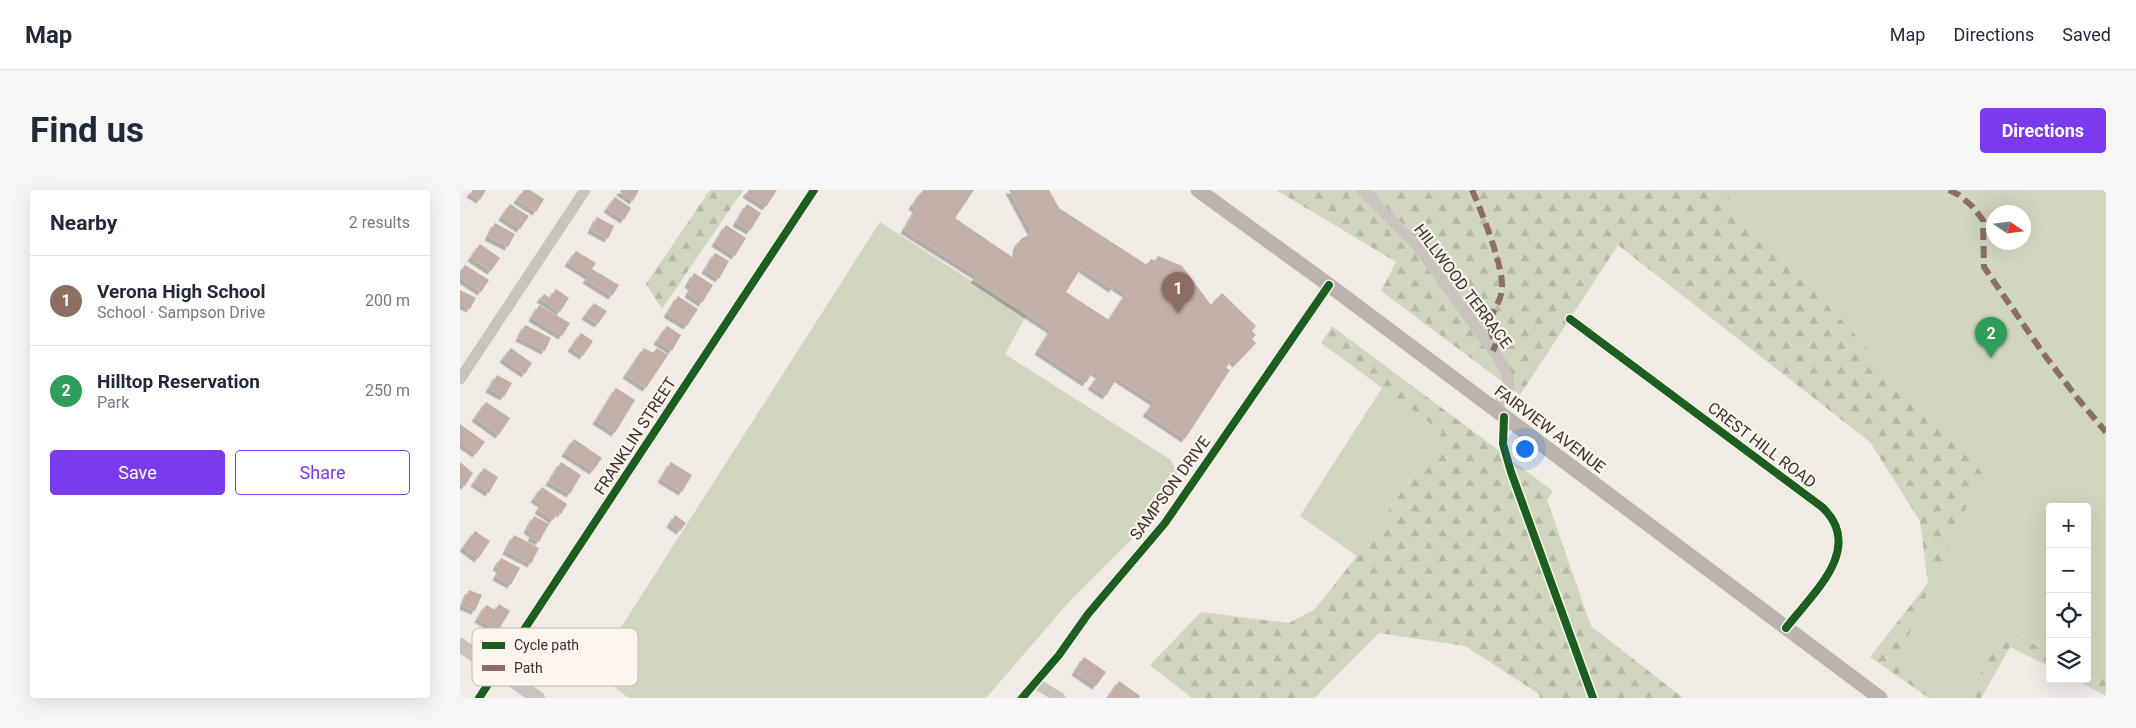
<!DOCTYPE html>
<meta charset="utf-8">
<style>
:root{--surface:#fff;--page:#f6f6f7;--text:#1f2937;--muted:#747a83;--line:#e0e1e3;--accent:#7c3aed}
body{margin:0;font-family:Roboto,sans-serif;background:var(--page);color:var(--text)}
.controls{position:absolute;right:15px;bottom:15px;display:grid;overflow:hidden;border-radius:5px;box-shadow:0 5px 20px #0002}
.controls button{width:45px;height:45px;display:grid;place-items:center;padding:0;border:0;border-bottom:1px solid var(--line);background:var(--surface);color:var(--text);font:25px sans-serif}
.compass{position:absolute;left:1526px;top:15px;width:45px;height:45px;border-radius:50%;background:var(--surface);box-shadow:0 5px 20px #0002;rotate:103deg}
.you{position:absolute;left:1064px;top:258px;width:18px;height:18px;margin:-12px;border:4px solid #fff;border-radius:50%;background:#1a73e8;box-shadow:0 0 0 8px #1a73e833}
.badge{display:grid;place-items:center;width:32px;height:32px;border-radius:50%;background:var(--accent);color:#fff;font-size:16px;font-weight:700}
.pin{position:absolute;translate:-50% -41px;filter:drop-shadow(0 1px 2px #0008)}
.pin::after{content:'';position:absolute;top:26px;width:18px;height:15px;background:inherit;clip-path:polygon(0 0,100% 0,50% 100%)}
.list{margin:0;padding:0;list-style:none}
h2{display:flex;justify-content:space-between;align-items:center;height:65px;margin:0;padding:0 20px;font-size:21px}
h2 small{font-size:16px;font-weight:400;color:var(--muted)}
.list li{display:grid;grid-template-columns:32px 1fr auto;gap:15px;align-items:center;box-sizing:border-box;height:90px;padding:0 20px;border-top:1px solid var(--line)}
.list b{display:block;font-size:19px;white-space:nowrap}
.list p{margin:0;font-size:16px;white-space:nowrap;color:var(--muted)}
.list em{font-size:16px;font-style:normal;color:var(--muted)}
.actions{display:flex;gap:10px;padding:15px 20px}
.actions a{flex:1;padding:11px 0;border:1px solid var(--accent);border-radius:5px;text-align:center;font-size:18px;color:var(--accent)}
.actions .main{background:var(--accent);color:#fff}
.icon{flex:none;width:28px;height:28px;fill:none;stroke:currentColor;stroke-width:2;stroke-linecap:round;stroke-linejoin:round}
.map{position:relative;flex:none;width:1646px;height:508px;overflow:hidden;border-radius:5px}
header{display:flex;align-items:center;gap:30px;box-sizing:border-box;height:70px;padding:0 25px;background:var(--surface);border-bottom:1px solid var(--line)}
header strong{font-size:24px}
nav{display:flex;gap:28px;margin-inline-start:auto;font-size:18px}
.intro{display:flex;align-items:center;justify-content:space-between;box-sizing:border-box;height:120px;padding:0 30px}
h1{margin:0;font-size:35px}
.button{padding:12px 22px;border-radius:5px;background:var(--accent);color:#fff;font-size:18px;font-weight:700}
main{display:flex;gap:30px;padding:0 30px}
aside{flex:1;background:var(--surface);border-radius:5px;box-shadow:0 5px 20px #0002}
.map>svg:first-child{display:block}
.forest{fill:url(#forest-firs)}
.park{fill:#d1d6bf;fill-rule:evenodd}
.building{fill:#c3afa7;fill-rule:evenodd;filter:url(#shadow)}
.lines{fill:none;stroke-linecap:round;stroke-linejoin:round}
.minor{stroke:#c9c3be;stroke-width:11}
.tertiary{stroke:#c9c3be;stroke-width:14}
.secondary{stroke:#bab3ae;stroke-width:15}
.quiet{stroke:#8d6e63;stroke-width:6;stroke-dasharray:12 6;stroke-linecap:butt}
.cycleway-casing{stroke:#fbf5ee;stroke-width:11}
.cycleway{stroke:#1b5e20;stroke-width:8}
.labels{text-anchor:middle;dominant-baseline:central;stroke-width:4.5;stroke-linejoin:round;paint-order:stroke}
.street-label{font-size:16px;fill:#3b302b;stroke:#fbf5ee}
.key{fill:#fbf5ee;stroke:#c1bab4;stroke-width:1}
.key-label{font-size:14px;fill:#3b302b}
</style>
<header>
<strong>Map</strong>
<nav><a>Map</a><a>Directions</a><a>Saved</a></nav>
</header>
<div class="intro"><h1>Find us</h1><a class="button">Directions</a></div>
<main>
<aside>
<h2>Nearby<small>2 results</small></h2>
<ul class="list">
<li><span class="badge" style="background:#8d6e63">1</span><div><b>Verona High School</b><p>School · Sampson Drive</p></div><em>200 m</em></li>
<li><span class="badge" style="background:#2e9e5b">2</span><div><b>Hilltop Reservation</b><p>Park</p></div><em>250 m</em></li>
</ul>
<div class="actions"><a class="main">Save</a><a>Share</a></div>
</aside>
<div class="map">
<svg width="1646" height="508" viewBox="0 0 1646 508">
<defs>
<pattern id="forest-firs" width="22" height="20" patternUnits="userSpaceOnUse" patternTransform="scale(1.25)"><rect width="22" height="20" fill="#d1d6bf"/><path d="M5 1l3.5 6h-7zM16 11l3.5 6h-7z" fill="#b4b8a4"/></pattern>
<filter id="shadow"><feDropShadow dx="-3.5" dy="3.5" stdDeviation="0" flood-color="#0004"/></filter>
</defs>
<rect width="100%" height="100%" fill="#f0ebe5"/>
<g class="forest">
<path d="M250 0H283L202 119 186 94Z"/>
<path d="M816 0H1533L1534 52 1646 92V506L1614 489H1627V317H1590V477L1550 457 1521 508H1469L1410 467 1468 393 1460 331 1410 252 1158 55 1060 205 921 101 936 72Z"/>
<path d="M872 136 1093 301 1087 310 1131 436 1223 508H1080L1079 504 1005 456 919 443 854 508H732L690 475 741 422 829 433 855 419 897 366 982 242 861 153Z"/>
</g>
<g class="park">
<path d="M1262 0H1646V490L1627 481V317H1590V462L1545 440 1506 508H1484L1436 472 1522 283ZM1534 22H1564V52H1534Z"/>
<path d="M420 32 566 126 545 164 711 270 719 287 689 332 609 412 526 508H169L133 481Z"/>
<path d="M922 198 982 242 897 366 840 326Z"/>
</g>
<g class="building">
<path d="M13 0H26L20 10 10 4Z"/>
<path d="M64 0H70L84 9 76 22 57 10Z"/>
<path d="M161 0H179L173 11 160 2Z"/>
<path d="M289 0H317L306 17 286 4Z"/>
<path d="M463 0H514L495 28 555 69 557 55 561 49 572 43 549 0H589L599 18 687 75 691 69 695 71 698 66 722 76 751 115 762 103 796 136 792 141 796 145 792 149 796 153 776 174 772 170 766 178 770 180 725 249 686 223 694 212 657 188 646 206 631 196 639 185 633 181 626 193 578 161 591 140 514 89 517 86 444 40 456 19 452 16ZM621 78 652 99 654 96 666 104 649 130 606 102Z"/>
<path d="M155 7 171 18 164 30 147 19Z"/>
<path d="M50 14 69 26 60 39 42 27Z"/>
<path d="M287 14 301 23 290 41 276 33Z"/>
<path d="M137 27 154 36 148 49 131 40Z"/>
<path d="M35 33 55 44 48 57 28 47Z"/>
<path d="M266 35 286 48 275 66 255 53Z"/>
<path d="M20 54 40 68 31 81 11 68Z"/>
<path d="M116 61 136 73 132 79 159 95 152 106 126 90 129 86 108 73Z"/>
<path d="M255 63 269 71 259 89 245 80Z"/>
<path d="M5 75 29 90 21 102 0 88V82Z"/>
<path d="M234 83 253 95 242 113 228 104 232 97 228 94Z"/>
<path d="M96 99 109 108 100 122 80 109 84 104 90 108Z"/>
<path d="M0 100 16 108 10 119 0 114Z"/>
<path d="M218 106 238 119 227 136 207 124Z"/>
<path d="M134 113 147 121 138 134 125 126Z"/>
<path d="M79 115 110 133 102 146 72 128Z"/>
<path d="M65 135 91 148 85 161 59 148Z"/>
<path d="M207 136 221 145 212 161 197 151Z"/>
<path d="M121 143 133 151 123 166 111 158Z"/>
<path d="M51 158 72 173 65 184 43 169Z"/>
<path d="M184 158 193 163 197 158 208 165 186 198 166 185Z"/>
<path d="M37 185 52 193 44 207 29 199Z"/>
<path d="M156 198 175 210 155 243 136 231Z"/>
<path d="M26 212 50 228 39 245 15 228Z"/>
<path d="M0 234 25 252 16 264 0 253Z"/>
<path d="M114 249 142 268 133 281 105 263Z"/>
<path d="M0 272 13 283 5 296 0 293Z"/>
<path d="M101 272 121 285 110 304 89 292Z"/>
<path d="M211 272 232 285 222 302 201 289Z"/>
<path d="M24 278 38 287 29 303 14 293Z"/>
<path d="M82 297 107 314 101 324 98 322 93 330 78 320 82 314 74 309Z"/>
<path d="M215 325 226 333 220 341 210 334Z"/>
<path d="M74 326 89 334 79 352 71 348 73 344 67 340Z"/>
<path d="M15 341 30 351 18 369 3 358Z"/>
<path d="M54 345 79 358 71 374 46 361Z"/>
<path d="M41 368 60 378 51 395 36 387 40 379 36 377Z"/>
<path d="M9 400 22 405 15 421 2 416Z"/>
<path d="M39 414 50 421 38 441 18 429 26 415 35 420Z"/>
<path d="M624 467 646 482 636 496 615 482Z"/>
<path d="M659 491 680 506 679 508H652L649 506Z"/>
</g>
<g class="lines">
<g class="minor">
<path d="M902 0 958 57 1038 167C1052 193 1054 196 1035 219"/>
<path d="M1110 129 1362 317C1406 358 1352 404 1326 438"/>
<path d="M0 189 125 0"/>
<path d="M575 493 600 508"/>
<path d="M19 508 354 0"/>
<path d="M562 508 599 465 628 424 705 333 869 95"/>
</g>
<path class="tertiary" d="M0 455 78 508"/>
<path class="secondary" d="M738 0 869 95 1420 508"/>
<g class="quiet">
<path d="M1012 0C1022 22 1040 69 1042 92 1044 121 1019 122 1036 154L1033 161"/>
<path d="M1489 0 1499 5 1513 17 1523 30 1524 77 1583 163 1618 209 1646 242"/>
</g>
<defs>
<g id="cycleway">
<path d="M1110 129 1362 317C1406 358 1352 404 1326 438"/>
<path d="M1044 227 1043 254 1051 282 1133 508"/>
<path d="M19 508 354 0"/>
<path d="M562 508 599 465 628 424 705 333 869 95"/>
</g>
</defs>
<use href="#cycleway" class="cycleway-casing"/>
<use href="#cycleway" class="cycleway"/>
</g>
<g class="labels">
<g class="street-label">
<text transform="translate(1003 96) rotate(53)">HILLWOOD TERRACE</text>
<text transform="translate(1090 239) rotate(37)">FAIRVIEW AVENUE</text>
<text transform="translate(175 246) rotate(-57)">FRANKLIN STREET</text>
<text transform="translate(1302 255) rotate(37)">CREST HILL ROAD</text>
<text transform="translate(710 298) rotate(-54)">SAMPSON DRIVE</text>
</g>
</g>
<rect x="12" y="438" width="166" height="58" rx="8" class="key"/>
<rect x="22" y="452" width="23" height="7" fill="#1b5e20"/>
<rect x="22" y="475" width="23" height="6" fill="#8d6e63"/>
<g class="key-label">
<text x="54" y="460">Cycle path</text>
<text x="54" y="483">Path</text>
</g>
</svg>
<div class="controls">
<button>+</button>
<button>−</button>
<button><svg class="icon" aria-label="locate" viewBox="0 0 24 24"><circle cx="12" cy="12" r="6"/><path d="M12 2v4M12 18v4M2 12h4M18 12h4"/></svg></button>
<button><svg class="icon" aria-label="layers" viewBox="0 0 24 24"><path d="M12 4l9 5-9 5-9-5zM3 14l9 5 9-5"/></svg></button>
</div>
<svg class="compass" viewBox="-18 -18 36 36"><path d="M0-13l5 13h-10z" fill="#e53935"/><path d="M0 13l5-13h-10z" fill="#747a83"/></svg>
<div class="you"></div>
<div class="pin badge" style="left:718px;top:123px;background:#8d6e63">1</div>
<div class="pin badge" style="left:1531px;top:168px;background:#2e9e5b">2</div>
</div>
</main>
